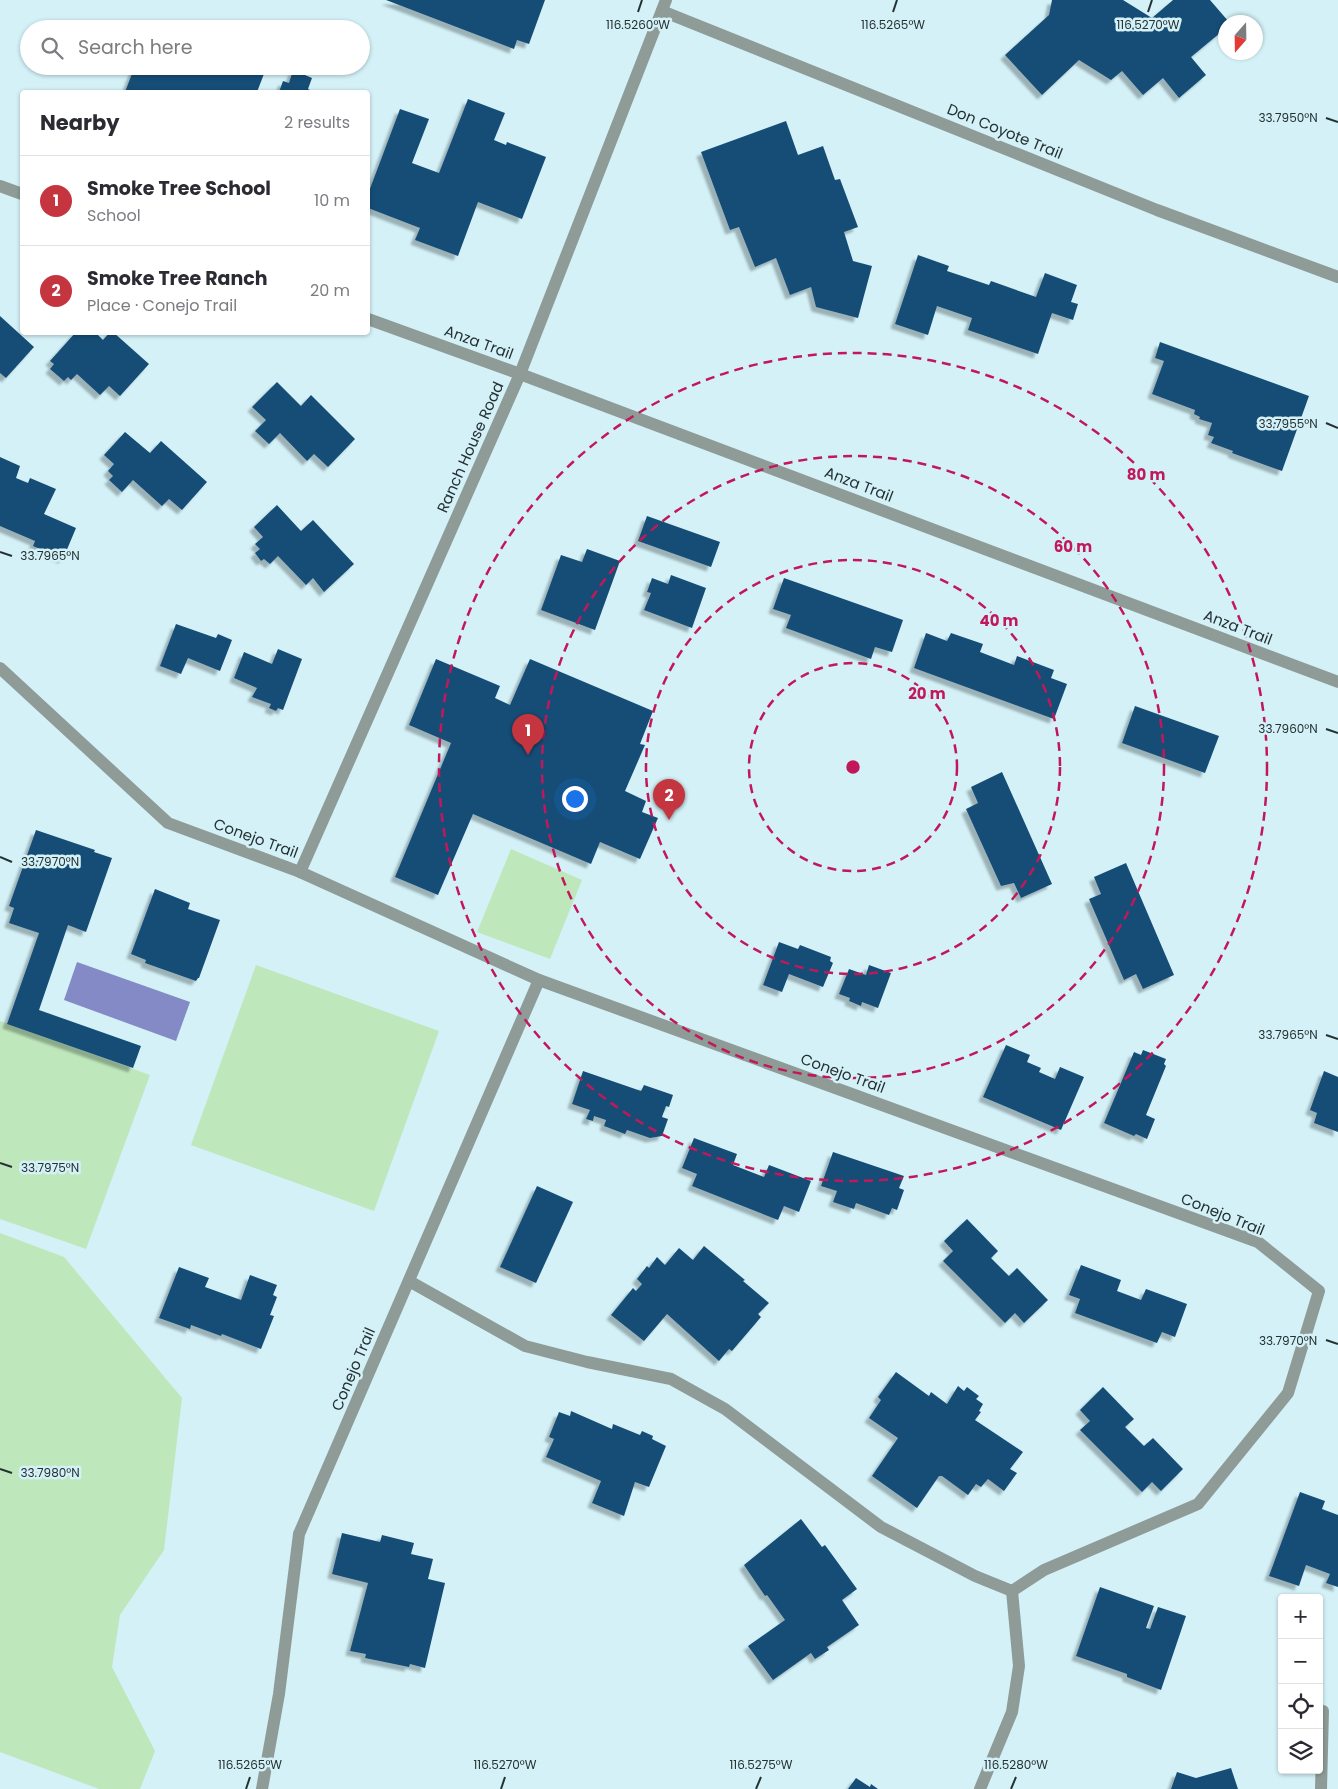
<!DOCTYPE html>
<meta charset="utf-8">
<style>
:root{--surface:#fff;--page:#f2f2f3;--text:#2b2b33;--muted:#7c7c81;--line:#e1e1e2;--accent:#c53540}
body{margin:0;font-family:Poppins,sans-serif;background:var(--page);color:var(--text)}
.controls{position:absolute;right:15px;bottom:15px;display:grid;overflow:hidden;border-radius:5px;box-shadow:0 1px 4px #0004}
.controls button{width:45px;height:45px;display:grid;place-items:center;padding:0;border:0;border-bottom:1px solid var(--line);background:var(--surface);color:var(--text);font:25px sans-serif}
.compass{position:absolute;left:1218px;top:15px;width:45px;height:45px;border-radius:50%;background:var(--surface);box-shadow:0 1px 4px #0004;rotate:200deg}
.you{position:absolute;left:574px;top:798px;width:18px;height:18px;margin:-12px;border:4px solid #fff;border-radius:50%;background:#1a73e8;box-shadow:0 0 0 8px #1a73e833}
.badge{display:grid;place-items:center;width:32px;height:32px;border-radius:50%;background:var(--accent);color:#fff;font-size:16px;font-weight:700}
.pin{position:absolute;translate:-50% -41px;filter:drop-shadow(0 1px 2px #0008)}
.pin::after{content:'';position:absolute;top:26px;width:18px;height:15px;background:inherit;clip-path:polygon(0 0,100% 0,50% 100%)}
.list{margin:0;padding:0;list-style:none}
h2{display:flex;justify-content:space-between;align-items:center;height:65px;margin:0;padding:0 20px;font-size:21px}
h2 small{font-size:16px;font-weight:400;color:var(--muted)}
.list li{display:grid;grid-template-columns:32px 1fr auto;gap:15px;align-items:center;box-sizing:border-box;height:90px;padding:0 20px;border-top:1px solid var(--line)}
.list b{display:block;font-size:19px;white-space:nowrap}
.list p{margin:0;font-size:16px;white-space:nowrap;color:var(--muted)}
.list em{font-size:16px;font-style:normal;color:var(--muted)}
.icon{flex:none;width:28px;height:28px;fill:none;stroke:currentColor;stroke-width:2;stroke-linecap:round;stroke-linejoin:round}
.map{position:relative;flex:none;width:1338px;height:1789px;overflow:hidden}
.search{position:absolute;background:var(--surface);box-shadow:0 1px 4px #0004;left:20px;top:20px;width:350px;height:55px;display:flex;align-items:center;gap:12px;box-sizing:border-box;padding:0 18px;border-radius:28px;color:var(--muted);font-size:19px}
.panel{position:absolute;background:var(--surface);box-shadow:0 1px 4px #0004;left:20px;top:90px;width:350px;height:245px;border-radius:5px}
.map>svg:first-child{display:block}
.green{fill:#bee8bc}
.water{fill:#848ac5}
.building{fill:#174d76;filter:url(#shadow)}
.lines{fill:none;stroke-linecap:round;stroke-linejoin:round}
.minor{stroke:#8f9b97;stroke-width:12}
.ticks{fill:none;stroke:#243032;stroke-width:2}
.ring{fill:none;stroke:#c2185b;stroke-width:2.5;stroke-dasharray:9 6}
.labels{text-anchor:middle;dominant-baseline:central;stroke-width:5;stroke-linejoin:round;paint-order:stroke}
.street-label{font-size:15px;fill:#243032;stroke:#d3f1f7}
.ticks-label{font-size:12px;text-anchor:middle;fill:#243032;stroke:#d3f1f7;stroke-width:5;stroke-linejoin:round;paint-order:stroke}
.centre{fill:#c2185b;stroke:#d3f1f7;stroke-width:2.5}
.ring-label{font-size:15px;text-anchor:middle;font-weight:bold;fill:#c2185b;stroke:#d3f1f7;stroke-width:5;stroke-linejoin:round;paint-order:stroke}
</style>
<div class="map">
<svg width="1338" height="1789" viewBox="0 0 1338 1789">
<defs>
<filter id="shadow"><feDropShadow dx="-4.5" dy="4.5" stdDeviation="1" flood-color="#0004"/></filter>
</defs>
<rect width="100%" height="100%" fill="#d3f1f7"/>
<g class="green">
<path d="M511 849 582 880 550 959 477 932Z"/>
<path d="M256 965 439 1031 374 1211 191 1145Z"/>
<path d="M0 1021 150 1075 86 1249 0 1219Z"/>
<path d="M0 1233 64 1257 182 1398 164 1550 120 1615 112 1667 155 1751 140 1789H99L0 1752Z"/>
</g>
<path class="water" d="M77 962 190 1002 176 1041 64 1000Z"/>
<g class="building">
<path d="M386 0H545L529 44 517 40 514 49Z"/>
<path d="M1052 0H1123L1152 18 1173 0H1210L1229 22H1226V28L1191 57 1206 75 1179 98 1163 78 1143 95 1122 71 1111 80 1079 60 1042 95 1005 55 1049 15Z"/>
<path d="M135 66H267L257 92H125Z"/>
<path d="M293 70 312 78 308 89 314 92H279L283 81 289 83Z"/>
<path d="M468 99 505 113 494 140 506 145 507 142 546 157 522 219 478 202 458 256 415 240 420 228 368 208V194L400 109 429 119 412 163 439 173Z"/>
<path d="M786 121 798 155 823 146 835 180 840 179 858 227 844 232 853 261 872 266 858 318 816 307 811 287 790 295 776 258 755 267 739 227 730 230 701 152Z"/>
<path d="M918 255 949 266 947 271 989 285 991 281 1036 297 1045 273 1077 285 1071 302 1078 304 1073 320 1052 313 1038 354 968 330 972 318 937 306 928 335 895 324Z"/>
<path d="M0 316 34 347 6 378 0 373Z"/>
<path d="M76 332H95L103 340 110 332H113L149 364 120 396 109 386 100 395 77 374 71 380 68 377 64 381 50 369 54 364 50 361Z"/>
<path d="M1160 342 1309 396 1282 471 1232 453 1233 451 1211 443 1214 437 1208 435 1212 423 1199 419 1200 417 1194 414 1195 410 1152 394 1164 361 1155 358Z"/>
<path d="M277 382 301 406 311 395 355 439 328 467 314 454 307 461 280 433 269 444 255 431 266 420 252 407Z"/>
<path d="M125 432 150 453 161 441 207 482 182 510 169 499 162 506 133 480 122 492 109 480 113 476 108 471 114 464 104 455Z"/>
<path d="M0 457 20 466 16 478 28 483 30 478 56 489 44 514 76 528 63 559 33 546 35 541 0 526Z"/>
<path d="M277 505 301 531 313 520 354 564 324 592 313 578 306 585 278 556 270 564 264 559 261 561 255 553 260 549 255 544 263 537 254 527Z"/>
<path d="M647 516 720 542 711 567 638 541Z"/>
<path d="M587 549 620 561 595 630 541 610 561 555 582 562Z"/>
<path d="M671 575 706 588 692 628 644 610 651 593 647 592 652 578 668 584Z"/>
<path d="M784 578 903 620 892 652 875 647 871 659 786 628 791 615 773 609Z"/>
<path d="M176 624 216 638 218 634 232 640 220 671 188 658 181 674 160 666Z"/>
<path d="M926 633 947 641 951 633 983 644 980 652 1014 665 1017 656 1054 670 1051 678 1067 684 1054 719 914 668Z"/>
<path d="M278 649 302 659 283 710 278 708 276 711 269 708 271 704 252 697 257 688 234 678 244 652 272 664Z"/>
<path d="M436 659 500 686 495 698 510 705 530 659 653 711 640 744 645 745 625 791 646 801 642 812 658 818 640 859 600 842 591 864 473 814 438 895 395 877 451 743 409 725Z"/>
<path d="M1135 706 1219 736 1205 773 1122 743Z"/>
<path d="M1002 772 1052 884 1021 898 1014 883 1001 886 966 809 978 803 971 787Z"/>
<path d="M36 830 95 850 94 852 112 858 86 932 68 925 39 1010 141 1046 133 1068 7 1024 39 933 9 923 14 908 9 906Z"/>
<path d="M1126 863 1174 975 1143 989 1136 974 1124 980 1089 899 1101 894 1094 877Z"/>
<path d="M155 889 190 903 188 909 220 920 199 978H198L196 981 145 963 146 960 131 954Z"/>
<path d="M779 942 798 949 800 945 831 957 830 961 833 963 823 987 789 974 782 992 763 985Z"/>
<path d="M869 965 891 973 878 1008 862 1002 861 1006 849 1001 850 998 839 994 849 969 866 975Z"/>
<path d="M1006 1045 1030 1055 1027 1062 1041 1068 1039 1072 1055 1079 1060 1067 1084 1077 1061 1130 983 1097Z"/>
<path d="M1143 1050 1166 1059 1164 1064 1166 1066 1146 1115 1155 1119 1147 1139 1136 1134 1134 1136 1104 1123 1134 1052 1141 1055Z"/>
<path d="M583 1071 641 1091 644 1085 673 1095 669 1107 666 1106 662 1117 668 1119 662 1136 650 1138 627 1130 625 1134 604 1126 606 1120 594 1116 593 1121 586 1119 590 1110 572 1104Z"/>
<path d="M1324 1071 1338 1077V1132L1314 1123 1317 1113 1310 1110Z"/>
<path d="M694 1138 737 1154 733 1165 764 1177 769 1165 811 1181 799 1212 784 1206 778 1220 692 1186 697 1174 682 1168Z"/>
<path d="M833 1152 904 1176 899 1188 904 1190 897 1210 892 1208 889 1215 856 1203 854 1209 833 1202 837 1191 821 1186Z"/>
<path d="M537 1186 573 1202 536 1283 500 1267Z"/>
<path d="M967 1219 998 1251 991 1258 1009 1276 1017 1268 1048 1300 1024 1323 1015 1313 1005 1323 943 1261 953 1251 944 1241Z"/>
<path d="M704 1246 745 1280 743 1281 769 1303 758 1314 761 1317 732 1351 729 1349 719 1361 667 1314 644 1341 611 1315 633 1288 636 1291 642 1284 637 1279 647 1266 649 1268 657 1257 665 1265 679 1248 693 1260Z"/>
<path d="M1081 1265 1121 1280 1117 1291 1141 1300 1146 1289 1187 1304 1175 1337 1162 1332 1157 1343 1075 1313 1080 1299 1069 1295Z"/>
<path d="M179 1267 209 1278 205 1287 241 1300 250 1275 277 1285 273 1295 277 1297 270 1315 274 1316 261 1349 222 1334 221 1336 191 1325 190 1329 159 1318Z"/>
<path d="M896 1372 929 1396 931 1392 947 1404 958 1386 964 1391 967 1387 979 1396 976 1399 983 1404 979 1411 981 1412 975 1420 1023 1452 1010 1469 1017 1473 1004 1491 988 1479 981 1487 976 1484 968 1495 942 1476H939L917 1508 872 1476 898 1438 869 1418 881 1400 878 1397Z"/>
<path d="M1103 1387 1134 1419 1125 1427 1144 1446 1153 1438 1183 1469 1161 1491 1152 1482 1142 1492 1080 1430 1090 1421 1080 1410Z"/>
<path d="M571 1411 612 1429 613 1424 640 1435 642 1431 653 1436 652 1439 666 1446 649 1487 635 1482 624 1516 592 1503 601 1481 546 1457 554 1439 549 1437 559 1412 570 1416Z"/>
<path d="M1300 1492 1325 1501 1322 1509 1338 1515V1587L1326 1583 1330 1574 1306 1565 1299 1586 1269 1576Z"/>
<path d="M801 1519 822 1547 825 1545 857 1589 842 1600 859 1625 827 1647 829 1650 815 1659 811 1653 773 1680 748 1646 785 1620 767 1595 765 1596 744 1565Z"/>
<path d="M342 1533 380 1542 382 1535 414 1543 411 1554 433 1559 428 1579 445 1583 425 1668 410 1664 409 1667 365 1658 366 1654 350 1651 368 1583 332 1574Z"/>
<path d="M1100 1587 1154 1606 1146 1628 1150 1629 1158 1607 1186 1616 1161 1690 1127 1677V1674L1076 1656Z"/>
<path d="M1231 1768 1238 1789H1171L1177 1772 1196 1778Z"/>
<path d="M856 1778 870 1787 871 1784 878 1789H848Z"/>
</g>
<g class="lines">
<g class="minor">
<path d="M662 11 1157 210 1338 277"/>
<path d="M0 186 22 194"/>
<path d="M368 319 520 374 1338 682"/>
<path d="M0 668 168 823 300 872 539 980 1258 1242 1319 1291 1288 1393 1198 1504 1044 1570 1012 1591 1019 1666 1012 1712 980 1789"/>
<path d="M300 872 520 374 666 0"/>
<path d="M409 1281 525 1346 587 1362 671 1379 725 1409 881 1527 975 1576 1012 1591"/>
<path d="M262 1789 279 1694 299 1534 539 980"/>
<path d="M1321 1789 1323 1711"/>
</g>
</g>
<path class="ticks" d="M638 12 642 0M893 12 897 0M1148 12 1152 0M1326 118 1338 122M1326 423 1338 428M0 552 12 556M1326 729 1338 733M0 857 12 862M1326 1035 1338 1039M0 1163 12 1167M1326 1340 1338 1344M0 1469 12 1473M246 1789 250 1777M501 1789 505 1777M756 1789 761 1777M1011 1789 1016 1777"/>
<g class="ring">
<circle cx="853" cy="767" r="104"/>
<circle cx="853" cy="767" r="207"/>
<circle cx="853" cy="767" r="311"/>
<circle cx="853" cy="767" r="414"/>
</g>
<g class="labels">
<g class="street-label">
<text transform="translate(1005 131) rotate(22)">Don Coyote Trail</text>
<text transform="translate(479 342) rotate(20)">Anza Trail</text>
<text transform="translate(470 447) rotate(-66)">Ranch House Road</text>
<text transform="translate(859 484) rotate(21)">Anza Trail</text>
<text transform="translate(1238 627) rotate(21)">Anza Trail</text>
<text transform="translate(256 838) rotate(20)">Conejo Trail</text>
<text transform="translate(843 1073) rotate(20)">Conejo Trail</text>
<text transform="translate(1223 1214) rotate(22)">Conejo Trail</text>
<text transform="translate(353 1369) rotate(-67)">Conejo Trail</text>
</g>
</g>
<g class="ticks-label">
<text x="638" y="29">116.5260°W</text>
<text x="893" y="29">116.5265°W</text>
<text x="1148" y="29">116.5270°W</text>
<text x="1288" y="122">33.7950°N</text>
<text x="1288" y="428">33.7955°N</text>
<text x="50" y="560">33.7965°N</text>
<text x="1288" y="733">33.7960°N</text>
<text x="50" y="866">33.7970°N</text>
<text x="1288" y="1039">33.7965°N</text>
<text x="50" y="1172">33.7975°N</text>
<text x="1288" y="1345">33.7970°N</text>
<text x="50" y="1477">33.7980°N</text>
<text x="250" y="1769">116.5265°W</text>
<text x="505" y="1769">116.5270°W</text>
<text x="761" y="1769">116.5275°W</text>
<text x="1016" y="1769">116.5280°W</text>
</g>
<circle cx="853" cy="767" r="8" class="centre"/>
<g class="ring-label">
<text x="1146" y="480">80 m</text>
<text x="1073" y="552">60 m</text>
<text x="999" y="626">40 m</text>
<text x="927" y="699">20 m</text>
</g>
</svg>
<div class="controls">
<button>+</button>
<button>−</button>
<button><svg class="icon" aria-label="locate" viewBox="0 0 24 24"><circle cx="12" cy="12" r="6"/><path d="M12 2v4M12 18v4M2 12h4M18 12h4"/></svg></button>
<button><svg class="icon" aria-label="layers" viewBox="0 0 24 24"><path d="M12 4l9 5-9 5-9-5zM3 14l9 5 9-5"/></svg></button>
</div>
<svg class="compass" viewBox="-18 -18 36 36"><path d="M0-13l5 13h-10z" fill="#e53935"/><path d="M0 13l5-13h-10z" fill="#7c7c81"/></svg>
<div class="you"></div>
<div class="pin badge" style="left:528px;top:755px">1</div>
<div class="pin badge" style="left:669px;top:820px">2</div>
<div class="search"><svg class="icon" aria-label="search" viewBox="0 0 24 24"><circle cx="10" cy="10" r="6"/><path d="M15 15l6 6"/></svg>Search here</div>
<section class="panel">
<h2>Nearby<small>2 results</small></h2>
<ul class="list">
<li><span class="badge">1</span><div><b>Smoke Tree School</b><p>School</p></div><em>10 m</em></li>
<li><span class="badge">2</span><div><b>Smoke Tree Ranch</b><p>Place · Conejo Trail</p></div><em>20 m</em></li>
</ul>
</section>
</div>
